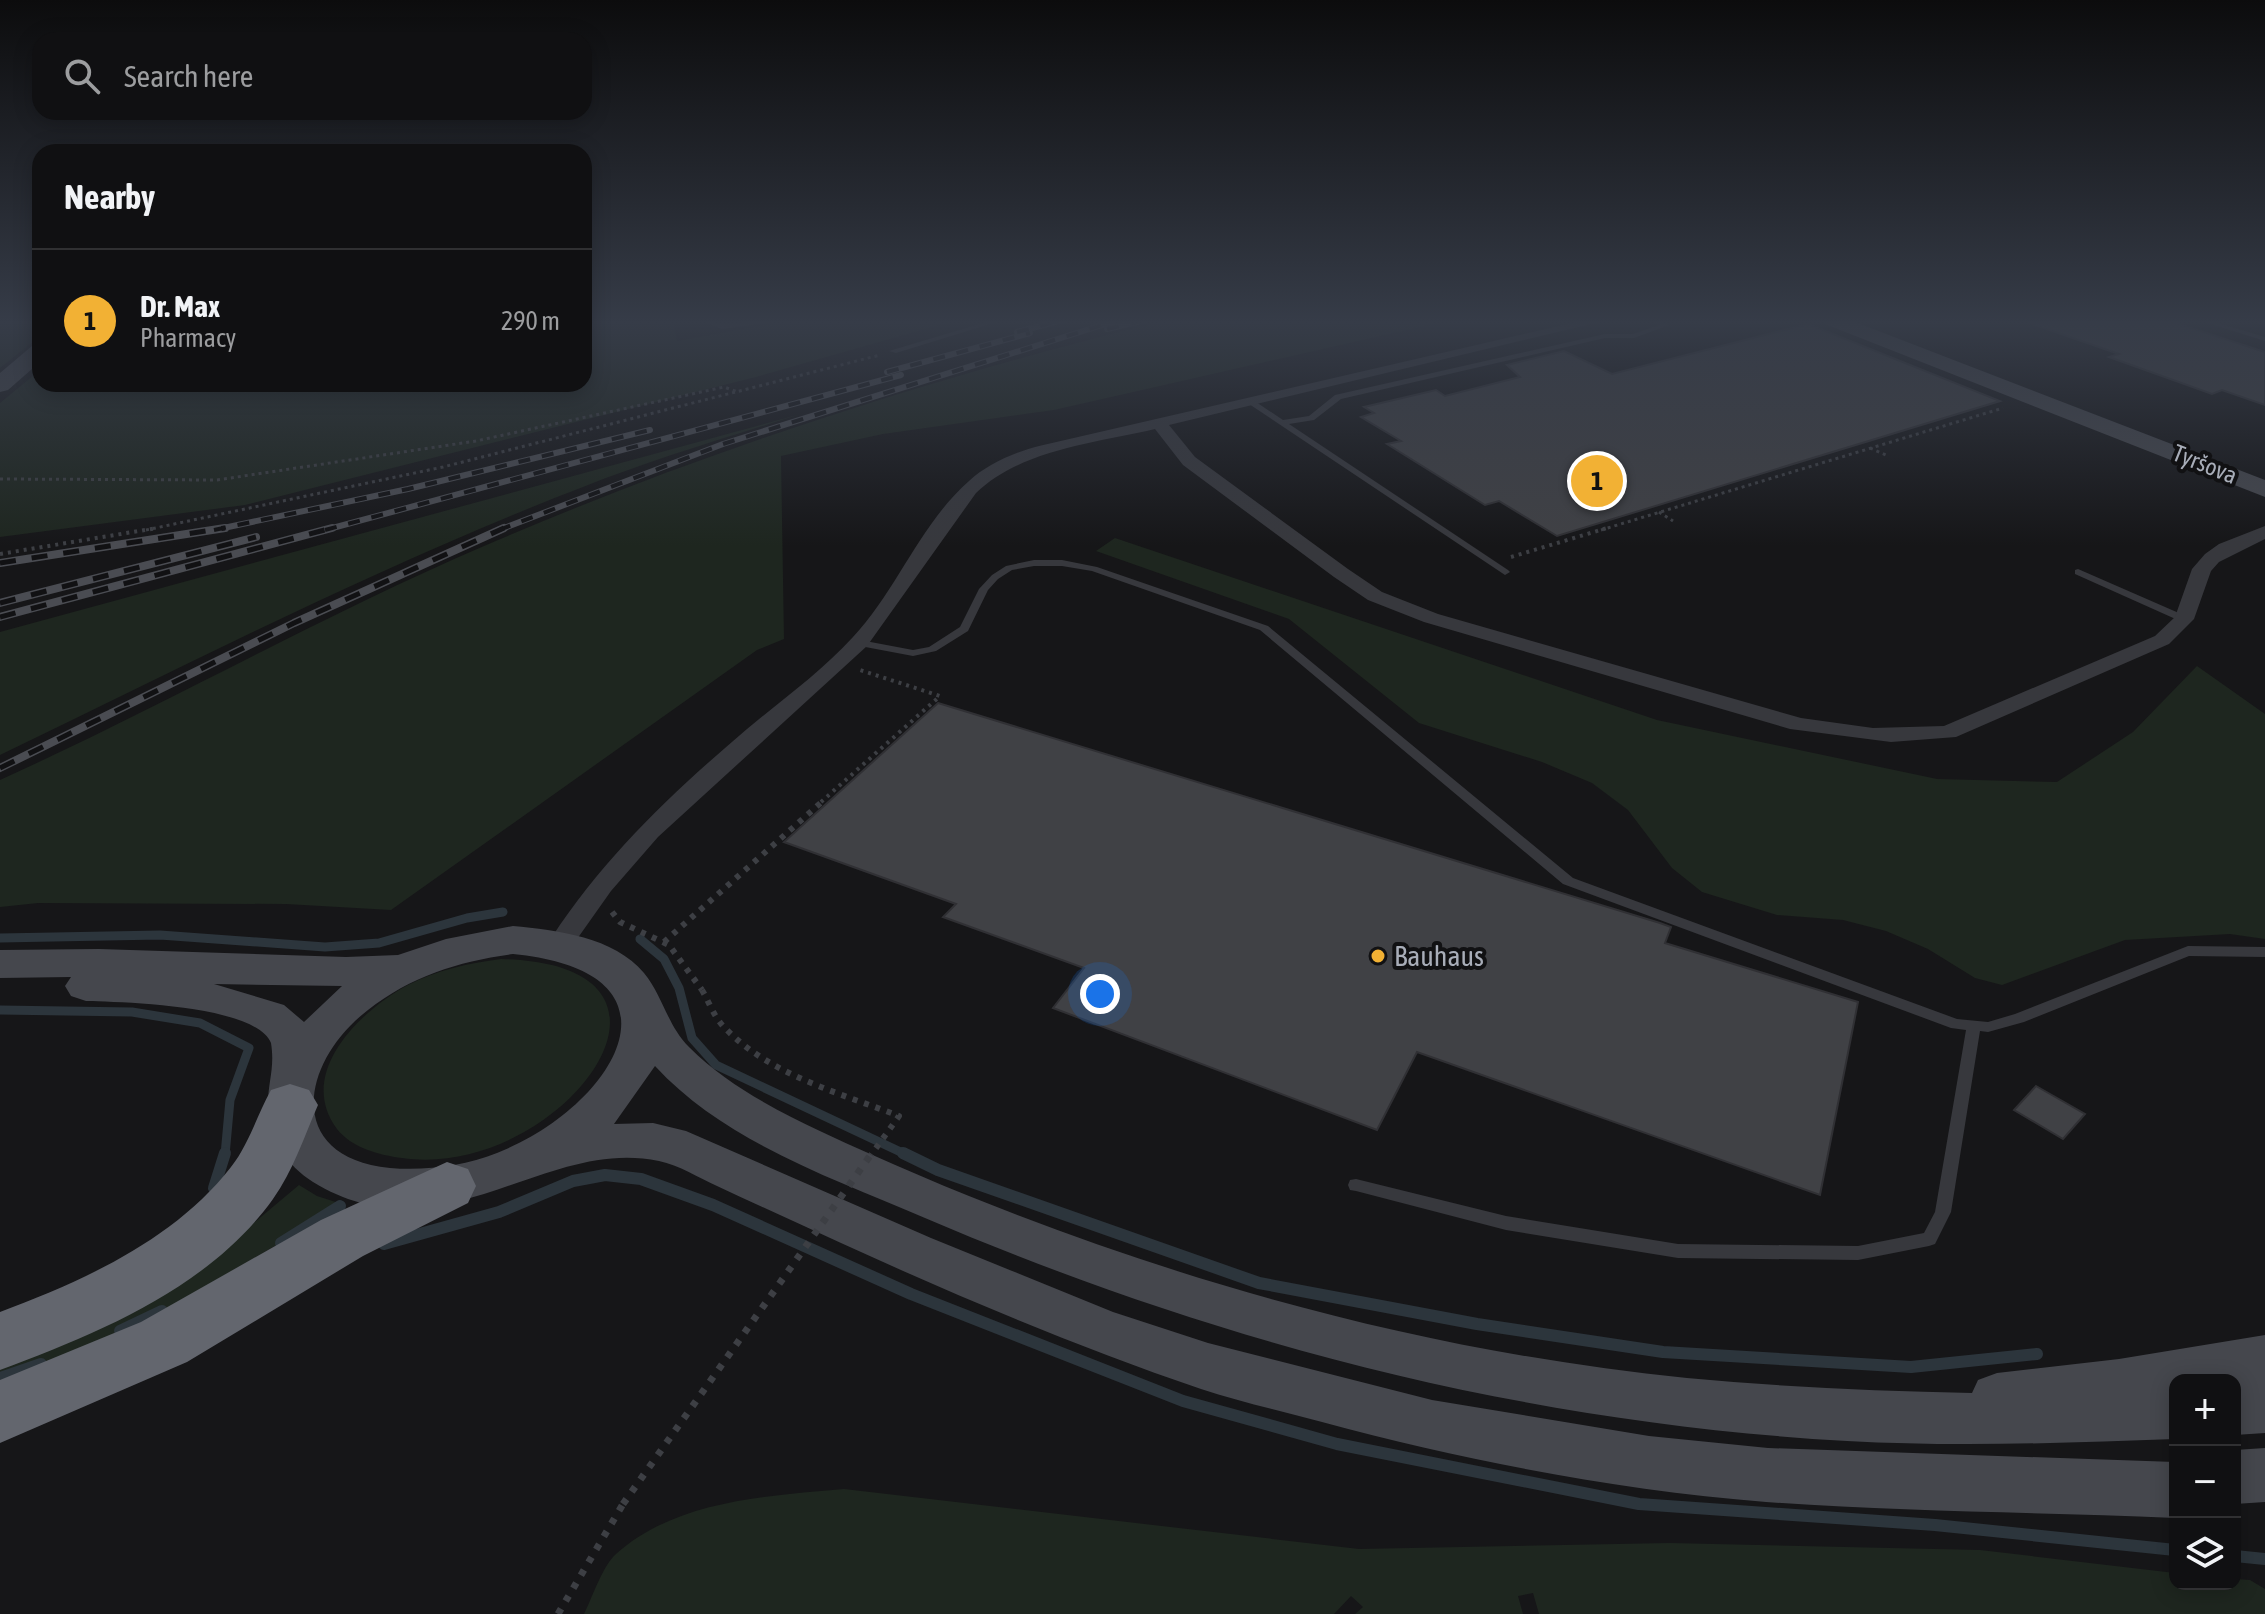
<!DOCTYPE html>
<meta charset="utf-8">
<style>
:root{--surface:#101012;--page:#19191b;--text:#f1f3f6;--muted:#9c9d9f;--line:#303032;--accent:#f2b134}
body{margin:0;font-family:"Asap Condensed",sans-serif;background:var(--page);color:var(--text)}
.controls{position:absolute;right:24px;bottom:24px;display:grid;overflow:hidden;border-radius:16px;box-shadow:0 4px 20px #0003}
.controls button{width:72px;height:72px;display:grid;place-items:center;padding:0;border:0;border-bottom:2px solid var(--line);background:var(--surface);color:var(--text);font:40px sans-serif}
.you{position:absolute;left:1100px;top:994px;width:28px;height:28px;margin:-20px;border:6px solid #fff;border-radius:50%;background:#1a73e8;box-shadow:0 0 0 12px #1a73e833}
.badge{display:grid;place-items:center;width:52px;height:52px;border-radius:50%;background:var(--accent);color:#111;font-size:26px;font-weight:700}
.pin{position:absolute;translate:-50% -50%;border:4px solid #fff;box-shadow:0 2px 8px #0006}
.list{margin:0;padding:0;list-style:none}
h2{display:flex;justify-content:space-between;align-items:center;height:104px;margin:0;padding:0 32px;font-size:34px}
h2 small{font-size:26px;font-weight:400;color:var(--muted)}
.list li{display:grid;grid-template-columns:52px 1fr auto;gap:24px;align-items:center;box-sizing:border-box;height:144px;padding:0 32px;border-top:2px solid var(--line)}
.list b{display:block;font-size:30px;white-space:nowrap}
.list p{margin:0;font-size:26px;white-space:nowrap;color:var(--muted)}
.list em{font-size:26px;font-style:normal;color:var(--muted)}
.icon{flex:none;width:44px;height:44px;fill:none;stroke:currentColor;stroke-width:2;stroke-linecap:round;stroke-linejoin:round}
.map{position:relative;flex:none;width:2265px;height:1614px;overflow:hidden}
.search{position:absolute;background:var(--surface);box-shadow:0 4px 20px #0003;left:32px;top:32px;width:560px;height:88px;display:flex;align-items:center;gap:20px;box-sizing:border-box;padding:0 28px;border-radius:24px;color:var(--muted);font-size:30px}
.panel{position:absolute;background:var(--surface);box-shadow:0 4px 20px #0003;left:32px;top:144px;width:560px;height:248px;border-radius:24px}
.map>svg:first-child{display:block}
.green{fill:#1e261f}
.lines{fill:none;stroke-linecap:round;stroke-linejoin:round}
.stream-far1{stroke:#2c353c;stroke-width:9}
.stream{stroke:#2c353c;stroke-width:12}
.building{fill:#404145;stroke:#303034;stroke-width:2}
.path-far3{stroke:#3d3f44;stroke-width:3;stroke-dasharray:3 4;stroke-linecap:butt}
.path-far2{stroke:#3d3f44;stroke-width:4;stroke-dasharray:3 5;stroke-linecap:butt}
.path-far1{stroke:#3d3f44;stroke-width:6;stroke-dasharray:5 7;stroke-linecap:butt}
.path{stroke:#3d3f44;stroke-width:7;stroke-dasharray:6 9;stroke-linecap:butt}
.lane{fill:#37383d;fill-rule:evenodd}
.street{fill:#37383d;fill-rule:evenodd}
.secondary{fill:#45474d;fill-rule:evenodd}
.highway{fill:#63666e;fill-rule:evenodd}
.rail-far1-casing{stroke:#4a4c52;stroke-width:6}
.rail-casing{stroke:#4a4c52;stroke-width:8}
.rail-far1{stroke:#111113;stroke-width:4;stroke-dasharray:12;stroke-linecap:butt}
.rail{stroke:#111113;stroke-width:5;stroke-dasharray:16;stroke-linecap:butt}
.path-bridge-far1{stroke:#3d3f44;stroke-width:6;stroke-dasharray:5 7;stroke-linecap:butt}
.path-bridge{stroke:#3d3f44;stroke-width:7;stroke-dasharray:6 9;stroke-linecap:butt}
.poi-dot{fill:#f2b134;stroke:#111113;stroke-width:3}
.labels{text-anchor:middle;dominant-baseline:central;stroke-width:8;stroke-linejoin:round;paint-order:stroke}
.far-street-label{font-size:24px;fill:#a8adb8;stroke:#111113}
.poi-label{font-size:28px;fill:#a8adb8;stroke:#111113;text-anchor:start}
</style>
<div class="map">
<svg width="2265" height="1614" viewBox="0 0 2265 1614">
<rect width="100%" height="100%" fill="#161618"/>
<g class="green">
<path d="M0 320H40V336L0 368Z"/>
<path d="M584 320H673L677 341 793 320H957L756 377 245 505 0 537V403L40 370V384H584Z"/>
<path d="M1167 320H1451L1054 410 883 434 781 456 784 639 757 650 391 910 286 904 38 903 0 907V780C163 706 319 617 484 546 704 451 934 377 1167 320Z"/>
<path d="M801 414C728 437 654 459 583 487 383 564 192 662 0 755V632Z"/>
<path d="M1115 538 1657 720 1937 779 2057 782 2133 732 2197 666 2265 714V939L2230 934 2125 940 2002 985 1975 978 1928 949 1886 931 1843 920 1777 915 1702 892 1672 868 1628 810 1592 783 1542 762 1419 723 1289 619 1096 551Z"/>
<path d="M501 959C726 964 557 1181 402 1158 379 1155 352 1148 337 1129 295 1073 361 1010 408 985 437 970 469 963 501 959Z"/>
<path d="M299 1185 317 1196 345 1205 143 1323 0 1382V1370L195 1272Z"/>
<path d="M844 1489 1359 1549 1670 1543 1980 1550 2175 1573V1584H2235V1579L2250 1580 2265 1589V1614H1539L1533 1593 1518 1596 1523 1614H1355L1363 1607 1351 1596 1334 1614H584C593 1596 602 1567 616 1554 676 1500 767 1496 844 1489Z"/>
</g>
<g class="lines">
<g class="stream-far1">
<path d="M0 938 160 935 325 947 379 943 467 918 503 912"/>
<path d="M640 939 664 959 679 988 692 1038 716 1065 907 1155"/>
<path d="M0 1010 132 1012 200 1023 249 1048 230 1100 225 1155"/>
</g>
<g class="stream">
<path d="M903 1153 938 1170 1259 1283 1477 1324 1663 1352 1911 1367 2037 1354"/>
<path d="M214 1188 225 1153"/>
<path d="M281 1243 340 1206"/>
<path d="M384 1244 499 1212 573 1181 605 1175 641 1179 713 1205 911 1294 1183 1401 1337 1444 1639 1504 1935 1525 2175 1550"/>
<path d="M120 1331 162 1311"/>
<path d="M0 1378 41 1364"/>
<path d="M2235 1556 2265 1559"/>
</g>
</g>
<g class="building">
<path d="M2030 320H2167L2265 352V405L2222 390 2212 394 2109 357 2119 354 2029 323Z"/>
<path d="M1808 324 2000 401 1557 536 1499 501 1485 505 1387 444 1401 441 1361 417 1374 413 1364 407 1436 390 1445 396 1520 377 1507 365 1564 351 1612 374Z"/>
<path d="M938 703 1660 923 1671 927 1665 943 1858 1002 1820 1195 1417 1052 1377 1130 1053 1008 1084 968 943 917 956 904 784 842Z"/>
<path d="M2036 1086 2085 1114 2063 1139 2014 1110Z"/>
</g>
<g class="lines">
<g class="path-far3">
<path d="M1870 448 1886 455"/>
<path d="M0 479 217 480 476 441 724 387 738 392"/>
<path d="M1659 512 1673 521"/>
<path d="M146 530 443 467 880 355"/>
<path d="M1601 530 2003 408"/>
</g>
<g class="path-far2">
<path d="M0 554 157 528"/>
<path d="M1511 557 1607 528"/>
<path d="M821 802 940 696 860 670"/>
</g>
<g class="path-far1">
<path d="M612 912 620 922 669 945 702 990"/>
<path d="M664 942 824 800"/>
</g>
<path class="path" d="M558 1614 623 1504"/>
<g class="lane">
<path d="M700 320C710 319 718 325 728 324 744 323 760 319 777 320L773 322 722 329Z"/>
<path d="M993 320H1003L896 353 889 351Z"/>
<path d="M1650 320H1658L1669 325 1634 338H1605L1341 399 1314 420 1289 424 1508 570 1510 572 1505 575 1246 402 1253 400 1283 420 1309 416 1335 395 1605 334H1633L1659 325Z"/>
<path d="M2198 320H2208L2265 337V341Z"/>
<path d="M1034 560H1062L1097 567 1268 626 1573 878 1957 1019 1988 1022 2015 1014 2188 946 2265 947V957L2189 956 2024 1022 1988 1032 1980 1031 1951 1212 1935 1244 1929 1246 1858 1260 1678 1258 1506 1230 1356 1191 1350 1190 1348 1185 1350 1180 1356 1179 1506 1216 1678 1244 1858 1246 1924 1233 1935 1212 1966 1030 1951 1028 1563 884 1260 630 1092 571 1062 566H1034L1012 570 998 579 988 590 968 631 936 651 913 656 860 646 855 643 860 640 913 650 929 647 960 627 979 589 992 575 1006 566Z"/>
<path d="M2078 569 2188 617 2189 619 2184 622 2180 621 2075 574V570Z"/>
</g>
<path class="street" d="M1585 320H1608L1169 425 1195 457 1348 569 1382 592 1438 614 1801 718 1873 728 1944 726 2155 636 2175 617 2192 569 2205 554 2219 544 2265 526V539L2219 562 2211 571 2194 619 2169 644 1956 737 1891 742 1790 729 1424 622 1368 600 1334 577 1183 465 1155 429C1096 443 1022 449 976 493L867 646 658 837 611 891 570 949H552L548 943 552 937C605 856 674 791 747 729 783 699 821 672 853 637 897 590 920 524 969 481 987 464 1015 452 1039 446Z"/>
<g class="secondary">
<path d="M1821 320H1850L2265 480V497L1825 324Z"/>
<path d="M40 344V362L8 390 0 392V373L32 346Z"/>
<path d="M513 926C557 930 614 937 644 973 663 996 667 1025 689 1047 727 1085 774 1109 822 1132 1094 1259 1388 1348 1687 1378 1782 1387 1877 1391 1972 1393L1978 1380 1997 1373 2119 1359 2265 1335V1433L2235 1435V1380H2175V1439C2066 1443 1956 1447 1847 1441 1525 1423 1220 1344 925 1218 832 1178 725 1142 655 1066L614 1124 653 1123 686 1131 931 1238 1113 1312 1208 1343 1432 1400 1649 1436 1768 1448 2175 1462V1518C2039 1512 1902 1512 1766 1502 1616 1490 1467 1461 1322 1422 1282 1411 1240 1402 1201 1389 1078 1347 959 1297 841 1243 799 1224 758 1205 717 1186 699 1178 679 1165 659 1161 543 1136 442 1261 313 1182 287 1166 267 1136 268 1104 268 1081 275 1068 271 1043 255 1005 123 1002 86 1001L71 996 65 986 71 977 0 978V950L99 949 346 957 398 955 446 939ZM513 954C698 972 614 1107 497 1153 464 1166 425 1171 390 1168 283 1157 301 1061 368 1010 411 976 460 961 513 954ZM214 984 342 986 304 1022 284 1005Z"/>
<path d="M2265 1448V1502L2235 1504V1450Z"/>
</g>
<g class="highway">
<path d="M290 1084 309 1090 318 1105C304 1137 293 1171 273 1199 209 1288 99 1333 0 1370V1312C85 1280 174 1240 231 1167 249 1144 257 1115 271 1090Z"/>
<path d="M447 1162 468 1169 476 1186 468 1203 363 1256 187 1362 0 1443V1380L141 1322 321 1220Z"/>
</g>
<defs>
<g id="rail-far1">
<path d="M1107 329 1145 320"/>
<path d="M1017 332 1063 320"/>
<path d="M887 372 1030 333"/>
<path d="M214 530 408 489 650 430"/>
<path d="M325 530 901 375"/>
<path d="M499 530 723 444 1118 320"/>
</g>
<g id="rail">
<path d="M0 563 225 528"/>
<path d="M0 603 256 537"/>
<path d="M0 617 332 528"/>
<path d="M0 768 294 623 504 528"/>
</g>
</defs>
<use href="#rail-far1" class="rail-far1-casing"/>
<use href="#rail" class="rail-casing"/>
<use href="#rail-far1" class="rail-far1"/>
<use href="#rail" class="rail"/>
<path class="path-bridge-far1" d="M702 990C709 1002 714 1017 724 1027 769 1075 840 1093 899 1116L871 1155"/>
<path class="path-bridge" d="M623 1504 872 1153"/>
</g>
<linearGradient id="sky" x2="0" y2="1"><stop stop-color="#0c0c0d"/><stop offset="0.59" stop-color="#363c48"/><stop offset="1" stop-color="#363c48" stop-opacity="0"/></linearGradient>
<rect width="2265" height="546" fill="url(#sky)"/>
<circle class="poi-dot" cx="1378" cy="956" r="8"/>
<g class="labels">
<g class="far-street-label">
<text transform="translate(2205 464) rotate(22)">Tyršova</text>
</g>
<g class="poi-label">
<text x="1394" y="956">Bauhaus</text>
</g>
</g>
</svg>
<div class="controls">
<button>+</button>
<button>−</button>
<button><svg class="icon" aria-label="layers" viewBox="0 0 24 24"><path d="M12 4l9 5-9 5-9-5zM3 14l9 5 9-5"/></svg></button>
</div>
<div class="you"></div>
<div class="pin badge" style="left:1597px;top:481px">1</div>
<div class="search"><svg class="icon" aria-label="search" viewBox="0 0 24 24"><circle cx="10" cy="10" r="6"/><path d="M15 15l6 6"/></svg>Search here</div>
<section class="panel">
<h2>Nearby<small></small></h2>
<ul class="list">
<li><span class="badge">1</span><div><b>Dr. Max</b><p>Pharmacy</p></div><em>290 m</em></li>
</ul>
</section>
</div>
